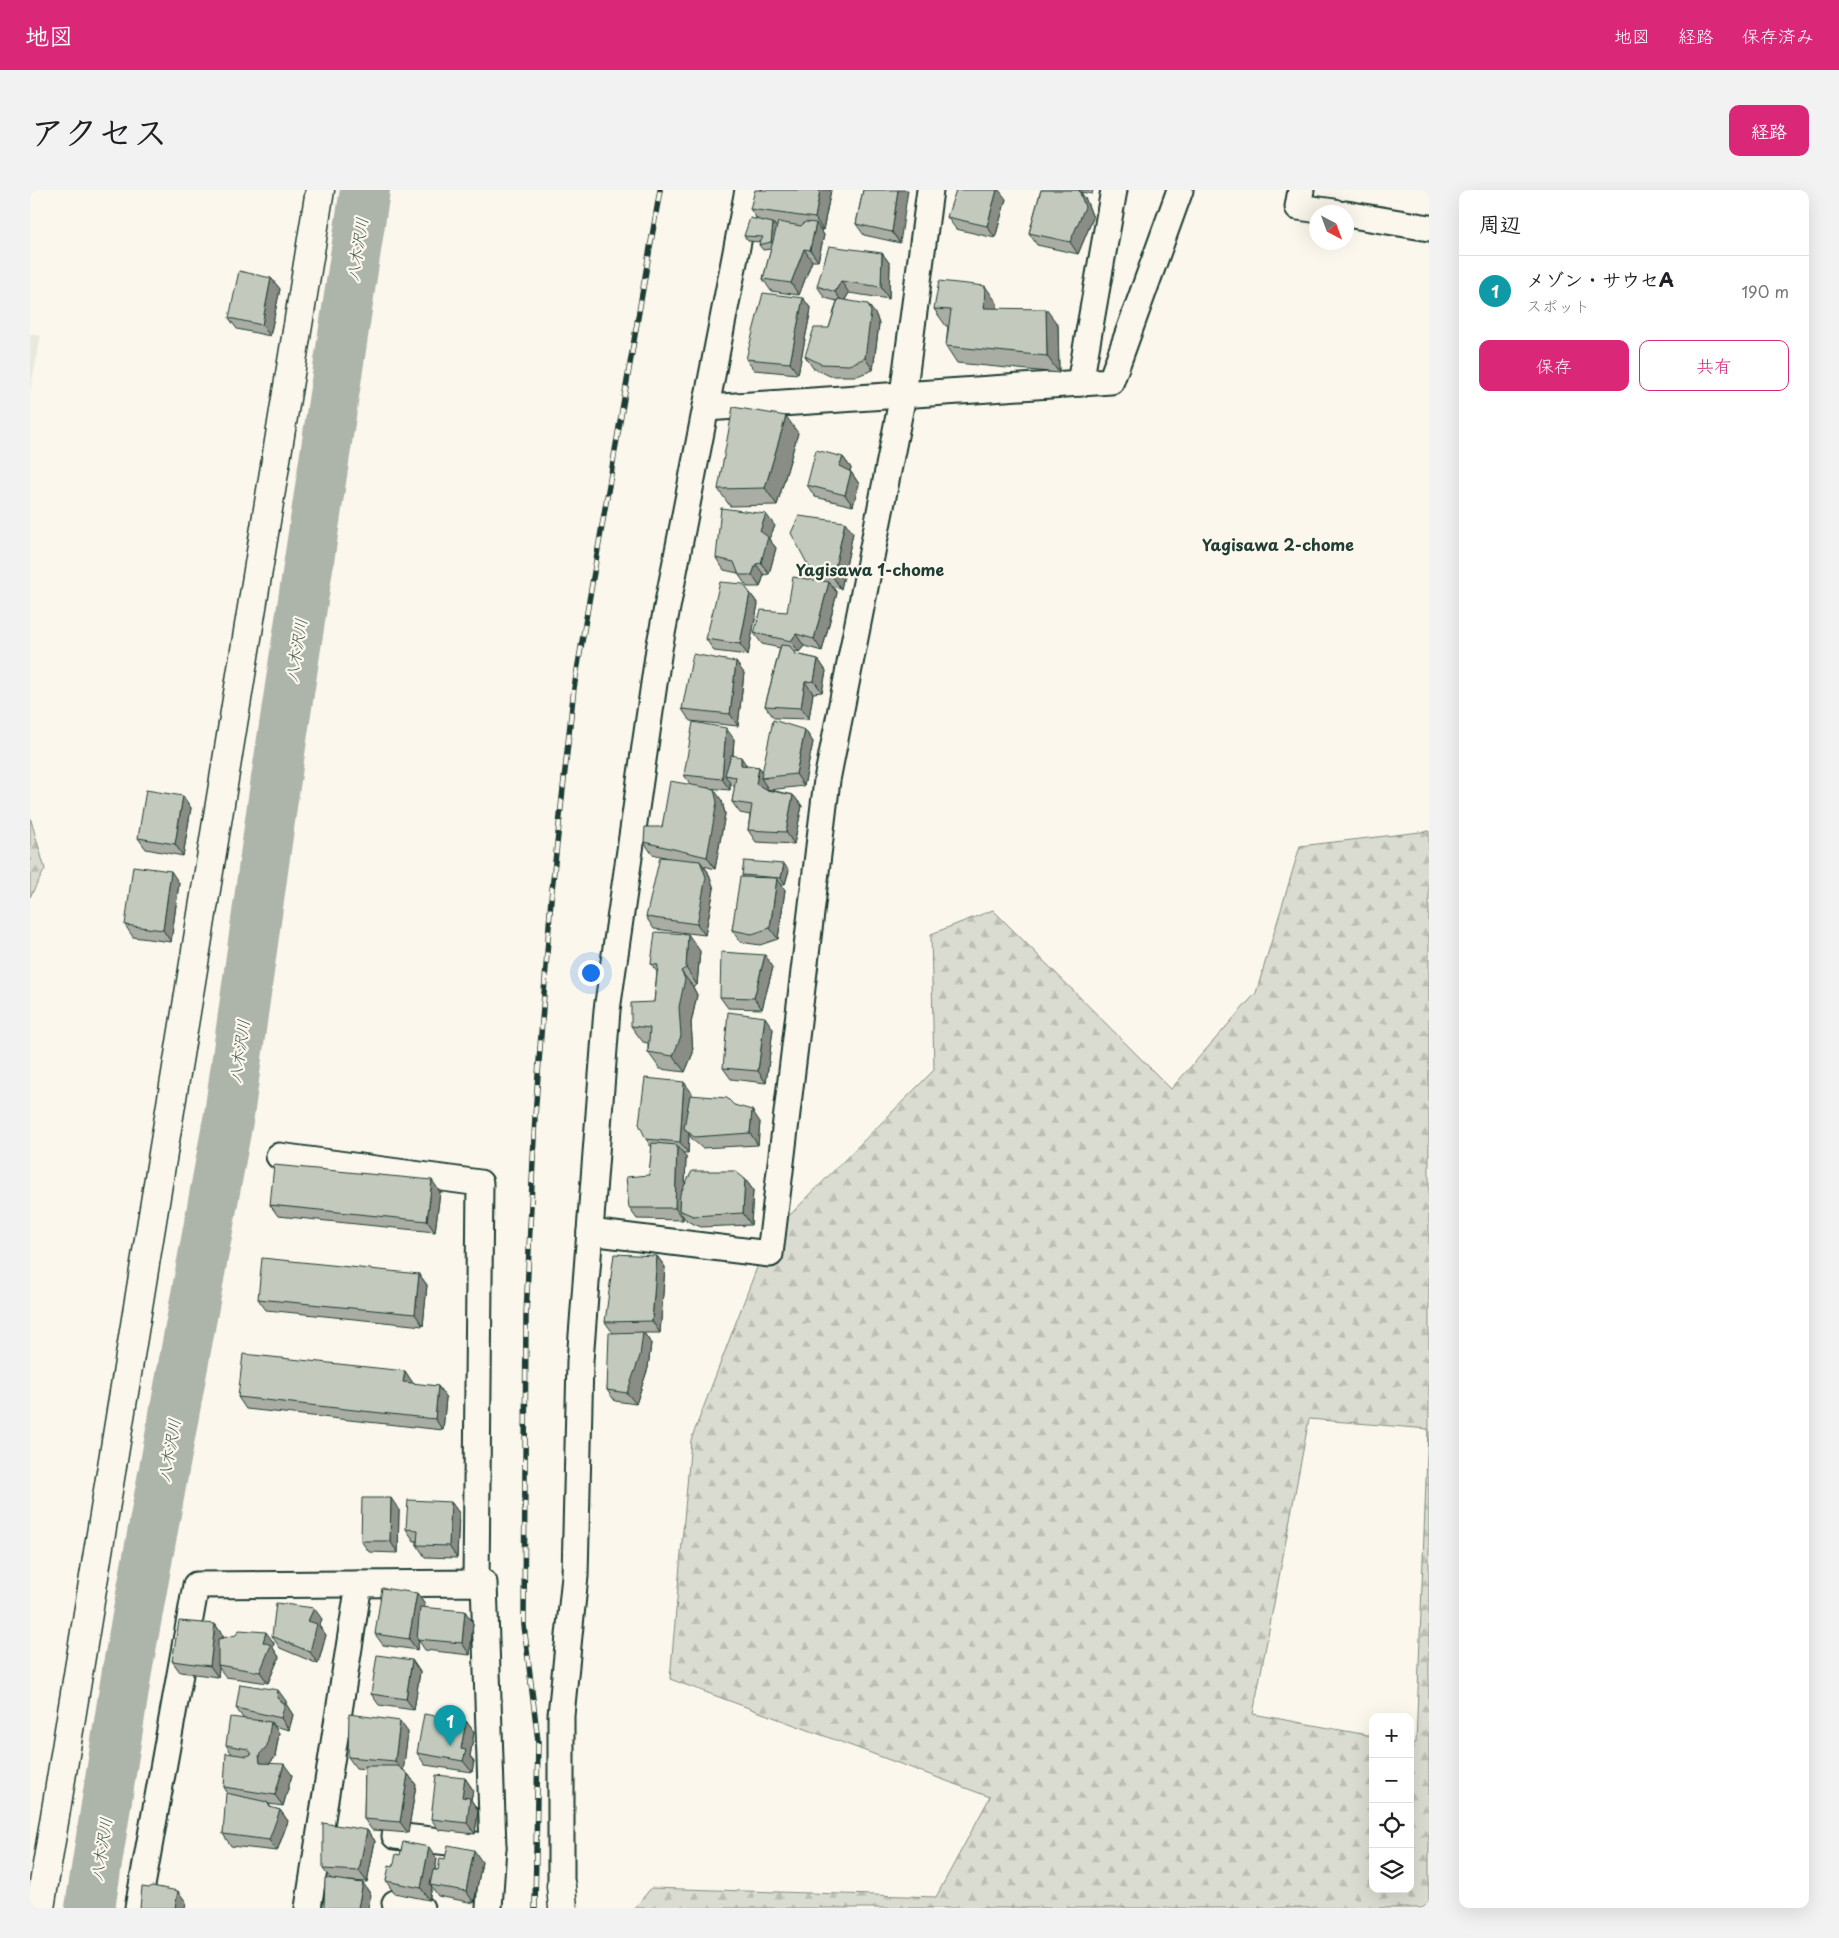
<!DOCTYPE html>
<html lang="ja">
<meta charset="utf-8">
<style>
:root{--surface:#fff;--page:#f2f2f2;--text:#202124;--muted:#757577;--line:#e0e0e0;--accent:#db2777}
body{margin:0;font-family:"Playpen Sans","Klee One",sans-serif;background:var(--page);color:var(--text)}
.controls{position:absolute;right:15px;bottom:15px;display:grid;overflow:hidden;border-radius:10px;box-shadow:0 5px 20px #0002}
.controls button{width:45px;height:45px;display:grid;place-items:center;padding:0;border:0;border-bottom:1px solid var(--line);background:var(--surface);color:var(--text);font:25px sans-serif}
.compass{position:absolute;left:1279px;top:15px;width:45px;height:45px;border-radius:50%;background:var(--surface);box-shadow:0 5px 20px #0002;rotate:139deg}
.you{position:absolute;left:560px;top:782px;width:18px;height:18px;margin:-12px;border:4px solid #fff;border-radius:50%;background:#1a73e8;box-shadow:0 0 0 8px #1a73e833}
.badge{display:grid;place-items:center;width:32px;height:32px;border-radius:50%;background:var(--accent);color:#fff;font-size:16px;font-weight:700}
.pin{position:absolute;translate:-50% -41px;filter:drop-shadow(0 1px 2px #0008)}
.pin::after{content:'';position:absolute;top:26px;width:18px;height:15px;background:inherit;clip-path:polygon(0 0,100% 0,50% 100%)}
.list{margin:0;padding:0;list-style:none}
h2{display:flex;justify-content:space-between;align-items:center;height:65px;margin:0;padding:0 20px;font-size:21px}
h2 small{font-size:16px;font-weight:400;color:var(--muted)}
.list li{display:grid;grid-template-columns:32px 1fr auto;gap:15px;align-items:center;box-sizing:border-box;height:70px;padding:0 20px;border-top:1px solid var(--line)}
.list b{display:block;font-size:19px;white-space:nowrap}
.list p{margin:0;font-size:16px;white-space:nowrap;color:var(--muted)}
.list em{font-size:16px;font-style:normal;color:var(--muted)}
.actions{display:flex;gap:10px;padding:15px 20px}
.actions a{flex:1;padding:11px 0;border:1px solid var(--accent);border-radius:10px;text-align:center;font-size:18px;color:var(--accent)}
.actions .main{background:var(--accent);color:#fff}
.icon{flex:none;width:28px;height:28px;fill:none;stroke:currentColor;stroke-width:2;stroke-linecap:round;stroke-linejoin:round}
.map{position:relative;flex:none;width:1399px;height:1718px;overflow:hidden;border-radius:10px}
header{display:flex;align-items:center;gap:30px;box-sizing:border-box;height:70px;padding:0 25px;background:var(--accent);color:#fff}
header strong{font-size:24px}
nav{display:flex;gap:28px;margin-inline-start:auto;font-size:18px}
.intro{display:flex;align-items:center;justify-content:space-between;box-sizing:border-box;height:120px;padding:0 30px}
h1{margin:0;font-size:35px}
.button{padding:12px 22px;border-radius:10px;background:var(--accent);color:#fff;font-size:18px;font-weight:700}
main{display:flex;gap:30px;padding:0 30px}
aside{flex:1;background:var(--surface);border-radius:10px;box-shadow:0 5px 20px #0002}
.map>svg:first-child{display:block}
.built{fill:#eae9de}
.forest{fill:url(#forest-firs);stroke:#7d8c82;fill-rule:evenodd}
.lines{fill:none;stroke-linecap:round;stroke-linejoin:round}
.river{stroke:#adb4aa;stroke-width:50}
.minor-casing{stroke:#1f3d34;stroke-width:29}
.tertiary-casing{stroke:#1f3d34;stroke-width:31}
.minor{stroke:#fbf7ec;stroke-width:25}
.tertiary{stroke:#fbf7ec;stroke-width:28}
.rail-casing{stroke:#1f3d34;stroke-width:5.5}
.rail{stroke:#fbf7ec;stroke-width:4;stroke-dasharray:11;stroke-linecap:butt}
.wall{fill:#a9ada3;stroke:#1f3d34}
.shaded-wall{fill:#898d85;stroke:#1f3d34}
.building{fill:#c4c9be;stroke:#1f3d34}
.labels{text-anchor:middle;dominant-baseline:central;stroke-width:4.5;stroke-linejoin:round;paint-order:stroke}
.water-label{font-size:16px;font-style:italic;fill:#425b52;stroke:#fbf7ec}
.neighbourhood-label{font-size:16px;font-weight:bold;fill:#1f3d34;stroke:#fbf7ec}
</style>
<header>
<strong>地図</strong>
<nav><a>地図</a><a>経路</a><a>保存済み</a></nav>
</header>
<div class="intro"><h1>アクセス</h1><a class="button">経路</a></div>
<main>
<div class="map">
<svg width="1399" height="1718" viewBox="0 0 1399 1718">
<defs>
<pattern id="forest-firs" width="22" height="20" patternUnits="userSpaceOnUse" patternTransform="scale(1.25)"><rect width="22" height="20" fill="#dbdcd1"/><path d="M5 1l3.5 6h-7zM16 11l3.5 6h-7z" fill="#bcbeb4"/></pattern>
</defs>
<rect width="100%" height="100%" fill="#fbf7ec"/>
<filter id="ink" filterUnits="userSpaceOnUse"><feTurbulence type="fractalNoise" baseFrequency=".02" numOctaves="2"/><feDisplacementMap in="SourceGraphic" scale="10" xChannelSelector="R" yChannelSelector="G"/><feConvolveMatrix kernelMatrix="1 2 1 2 8 2 1 2 1" color-interpolation-filters="sRGB"/></filter>
<g filter="url(#ink)">
<path class="built" d="M0 144 11 146 0 201Z"/>
<g class="forest">
<path d="M0 627 15 679 0 707Z"/>
<path d="M1399 641V1718H605L621 1698 906 1707 960 1607 640 1489 661 1250 739 1046 904 880 901 744 963 720 1141 899 1226 803 1270 656ZM1279 1229 1398 1239 1386 1553H1380V1699H1343V1546L1223 1524Z"/>
</g>
<g class="lines">
<path class="river" d="M60 1718 97 1481 199 925 243 609 335 0"/>
<defs>
<g id="minor">
<path d="M1271 0 1268 17 1304 22"/>
<path d="M1316 24 1399 38"/>
<path d="M1050 193 1084 0"/>
<path d="M676 218 1081 191 1150 0"/>
<path d="M249 966 450 993 446 1393"/>
<path d="M560 1042 740 1064 797 590 873 205 900 0"/>
<path d="M365 1646 463 1657"/>
<path d="M531 1696V1525L545 1386 550 1171 577 820 629 459 718 0"/>
<path d="M365 1713 391 1718"/>
<path d="M108 1718 166 1395 454 1393 463 1657 459 1718"/>
<path d="M278 1718 329 1394"/>
</g>
<g id="tertiary">
<path d="M531 1696 533 1718"/>
<path d="M10 1718 290 0"/>
</g>
</defs>
<use href="#minor" class="minor-casing"/>
<use href="#tertiary" class="tertiary-casing"/>
<use href="#minor" class="minor"/>
<use href="#tertiary" class="tertiary"/>
<defs>
<path id="rail" d="M505 1718 508 1551 494 1435 496 1126 505 926 521 709 544 498 630 0"/>
</defs>
<use href="#rail" class="rail-casing"/>
<use href="#rail" class="rail"/>
</g>
<g class="wall">
<path d="M801 0 793 40 790 39 794 45 788 71H782L769 105 741 101 733 89 741 59 733 60 729 55 730 52 718 51 714 46 728 30 720 19Z"/>
<path d="M833 0 870 53 834 45 826 34Z"/>
<path d="M1011 0H1063L1062 4 1051 2 1056 10 1063 28 1048 64 1007 55 999 43Z"/>
<path d="M976 9 965 48 926 39 917 27Z"/>
<path d="M852 63 860 74 859 109 819 103 815 110 846 125 849 134 843 180 827 186H800L783 178 775 166 799 138 807 111 795 108 787 96Z"/>
<path d="M241 88 250 99 240 146 207 139 199 128Z"/>
<path d="M773 108 781 119 768 184 724 180 716 169Z"/>
<path d="M967 113V118L1028 135 1029 183 927 173 916 156 918 136H916L904 119Z"/>
<path d="M768 243 747 315 700 316 688 299Z"/>
<path d="M813 267 821 278 820 281 821 282 829 294 823 316 785 307 777 295Z"/>
<path d="M745 336 739 349 746 358 739 384 734 385 730 397H717L709 385 708 383 694 380 686 368Z"/>
<path d="M823 343 811 399 802 396 807 403 792 461 774 456 769 462 764 461 766 464 788 469 796 481 792 502 783 503 779 529 744 528 735 516 750 458 732 454 724 443 757 422 787 390 781 381Z"/>
<path d="M720 403 728 414 718 465 684 461 676 449Z"/>
<path d="M714 483 708 536 660 531 652 519Z"/>
<path d="M775 540 783 552 774 596 739 600 736 596V599L763 605 772 616 764 654 726 652 718 640 720 625 710 623 702 612 705 597 703 596 700 593V600L677 598 692 611 695 624 685 679 674 676 678 682 684 699 675 745 624 739 616 727 639 668 622 664 614 652 632 637 661 595 654 585 704 549 703 565 717 575 729 577 732 581Z"/>
<path d="M153 606 161 618 153 666 116 659 108 648Z"/>
<path d="M759 680 755 694H751L755 700 748 749 730 755 710 752 702 740 713 687 712 685Z"/>
<path d="M149 693 141 752 103 747 95 735Z"/>
<path d="M670 761 667 795 663 797 667 805 661 833 663 863 655 882 630 879 618 862V853L613 852 601 836 624 812 627 782 621 774Z"/>
<path d="M743 777 732 819 698 818 690 807Z"/>
<path d="M743 839 736 893 701 889 693 878Z"/>
<path d="M662 903 661 905 704 915 730 932 728 955 672 958 662 949 659 944 658 963H653L656 967 655 996 715 989 723 1000 721 1035 671 1037 657 1031 653 1026V1030L607 1029 599 1018 619 985 622 958 616 949Z"/>
<path d="M410 1002 405 1042 248 1026 240 1015Z"/>
<path d="M627 1066 635 1077 630 1143H614L621 1153 618 1178 606 1214 585 1211 577 1200 583 1143 575 1132Z"/>
<path d="M389 1084 397 1095 393 1136 236 1120 228 1109Z"/>
<path d="M375 1181 383 1194 408 1196 416 1208 413 1240 216 1219 208 1207Z"/>
<path d="M421 1312 429 1323 427 1368 395 1367 387 1355V1351H384L376 1339Z"/>
<path d="M369 1320 368 1363 339 1362 331 1351Z"/>
<path d="M387 1403 395 1415 394 1417 443 1433 440 1465 395 1460 389 1451 387 1460 353 1455 345 1444Z"/>
<path d="M292 1429 289 1436 296 1445 288 1474 250 1458 242 1446Z"/>
<path d="M185 1434 193 1446V1448L244 1453 243 1458 249 1467 238 1493 196 1487 189 1478 188 1487 150 1482 142 1471Z"/>
<path d="M382 1470 390 1482 384 1520 349 1515 341 1504Z"/>
<path d="M256 1511V1514L263 1525 259 1540 244 1536 249 1543 245 1567 239 1574 262 1585 253 1616 239 1614 241 1618 250 1620 258 1631 247 1661 201 1656 193 1644 198 1604 194 1597 202 1564 196 1555 213 1528 206 1518Z"/>
<path d="M436 1531 444 1542 440 1566 444 1571 442 1582 395 1575 387 1563Z"/>
<path d="M378 1542 373 1580 378 1584 386 1595 378 1643 342 1640 334 1629 335 1579 326 1578 318 1567Z"/>
<path d="M435 1588 443 1600 441 1610 448 1620 445 1644 409 1640 401 1629Z"/>
<path d="M337 1640 345 1651 337 1692 318 1691 333 1693 341 1705 300 1688 293 1679Z"/>
<path d="M370 1665 407 1669 405 1680H408L415 1669 452 1672 444 1713 408 1706 402 1697 399 1710 364 1703 356 1691Z"/>
</g>
<g class="shaded-wall">
<path d="M790 0H801L793 40 785 28Z"/>
<path d="M868 0H878L870 53 862 42Z"/>
<path d="M967 0H969L976 9 965 48 957 36Z"/>
<path d="M1049 0 1056 10 1063 28 1048 64 1040 52Z"/>
<path d="M743 33 748 39 745 58 741 52Z"/>
<path d="M786 33 794 45 788 71 780 60Z"/>
<path d="M774 59 782 71 769 105 761 93Z"/>
<path d="M852 63 860 74 859 109 851 97Z"/>
<path d="M241 88 250 99 240 146 232 135Z"/>
<path d="M811 91 819 103 813 113 805 102Z"/>
<path d="M955 96 967 113 966 135 954 118Z"/>
<path d="M773 108 781 119 768 184 760 173Z"/>
<path d="M838 114 846 125 849 134 843 180 835 168Z"/>
<path d="M1016 119 1028 135 1029 183 1017 166Z"/>
<path d="M756 226 768 243 747 315 735 298Z"/>
<path d="M813 267 821 278 817 288 809 276Z"/>
<path d="M821 282 829 294 823 316 815 305Z"/>
<path d="M736 324 745 336 739 349 746 358 739 384 731 373 730 341Z"/>
<path d="M815 332 823 343 811 399 803 387Z"/>
<path d="M726 374 734 385 730 397 722 385Z"/>
<path d="M799 392 807 403 792 461 784 449Z"/>
<path d="M720 403 728 414 718 465 710 454Z"/>
<path d="M766 444 774 456 769 462 761 451Z"/>
<path d="M788 469 796 481 792 502 784 491Z"/>
<path d="M706 472 714 483 708 536 700 524Z"/>
<path d="M775 492 783 503 779 529 771 518Z"/>
<path d="M696 538 704 549 701 586 695 585 700 593V600L692 589Z"/>
<path d="M775 540 783 552 774 596 766 584Z"/>
<path d="M711 567 719 579 711 575Z"/>
<path d="M729 577 737 588H731L736 596 735 606 726 594Z"/>
<path d="M684 599 692 611 695 624 685 679 677 667Z"/>
<path d="M763 605 772 616 764 654 756 642Z"/>
<path d="M153 606 161 618 153 666 145 654Z"/>
<path d="M670 671 678 682 684 699 675 745 667 734Z"/>
<path d="M754 674 759 680 755 694 751 688Z"/>
<path d="M141 681 149 693 141 752 133 740Z"/>
<path d="M747 688 755 700 748 749 740 738Z"/>
<path d="M658 744 670 761 667 795 656 778Z"/>
<path d="M735 765 743 777 732 819 724 808Z"/>
<path d="M651 781 663 797 667 805 661 833 663 863 655 882 643 866Z"/>
<path d="M735 827 743 839 736 893 728 881Z"/>
<path d="M654 892 662 903 659 942 654 938 659 944 658 963 650 952Z"/>
<path d="M722 920 730 932 728 955 720 943Z"/>
<path d="M647 955 656 967 654 1022 649 1020 653 1026V1030L645 1018Z"/>
<path d="M715 989 723 1000 721 1035 713 1023Z"/>
<path d="M402 990 410 1002 405 1042 397 1031Z"/>
<path d="M627 1066 635 1077 630 1143 622 1131Z"/>
<path d="M389 1084 397 1095 393 1136 385 1124Z"/>
<path d="M613 1142 621 1153 618 1178 606 1214 597 1203Z"/>
<path d="M375 1181 383 1193 381 1204 373 1192Z"/>
<path d="M408 1196 416 1208 413 1240 405 1229Z"/>
<path d="M361 1308 369 1320 368 1363 360 1351Z"/>
<path d="M421 1312 429 1323 427 1368 419 1356Z"/>
<path d="M387 1403 395 1415 389 1449H387L389 1451 387 1460 379 1449Z"/>
<path d="M284 1418 292 1429 289 1436 296 1445 288 1474 280 1462 278 1431Z"/>
<path d="M435 1421 443 1433 440 1465 432 1453Z"/>
<path d="M185 1434 193 1446 189 1476 188 1475 189 1478 188 1487 180 1476Z"/>
<path d="M236 1442 244 1453 243 1458 249 1467 238 1493 230 1482 233 1452Z"/>
<path d="M382 1470 390 1482 384 1520 376 1509Z"/>
<path d="M248 1500 256 1511V1514L263 1525 259 1540 251 1528 247 1508Z"/>
<path d="M370 1531 378 1542 373 1583 365 1571Z"/>
<path d="M436 1531 444 1542 440 1566 444 1571 442 1582 433 1571 431 1559Z"/>
<path d="M241 1532 249 1543 245 1567 237 1577 230 1573 229 1565Z"/>
<path d="M254 1574 262 1585 253 1616 245 1605Z"/>
<path d="M378 1584 386 1595 378 1643 370 1632Z"/>
<path d="M435 1588 443 1600 441 1610 448 1620 445 1644 437 1633 432 1607Z"/>
<path d="M237 1612 245 1623 250 1620 258 1631 247 1661 239 1650 240 1617Z"/>
<path d="M337 1640 345 1651 337 1692 329 1681Z"/>
<path d="M399 1657 407 1669 402 1695H400L402 1697 399 1710 391 1698Z"/>
<path d="M444 1660 452 1672 444 1713 436 1701Z"/>
<path d="M333 1693 341 1705 338 1718H328Z"/>
<path d="M148 1701 156 1712 155 1718H145Z"/>
</g>
<g class="building">
<path d="M725 0H790L785 28 720 19Z"/>
<path d="M833 0H868L862 42 826 34Z"/>
<path d="M926 0H967L957 36 917 27Z"/>
<path d="M1011 0H1049L1055 17 1040 52 999 43Z"/>
<path d="M720 28 743 33 741 52 729 55 733 47 714 46Z"/>
<path d="M748 32 771 36 775 32 786 33 780 60 774 59 761 93 733 89Z"/>
<path d="M799 56 852 63 851 97 811 91 805 102 787 96Z"/>
<path d="M209 81 241 88 232 135 199 128Z"/>
<path d="M909 91 955 96 954 118 1016 119 1017 166 916 156 921 120 904 119Z"/>
<path d="M733 103 773 108 760 173 716 169Z"/>
<path d="M808 109 838 114 841 122 835 168 819 175 791 174 775 166 784 138H799Z"/>
<path d="M703 217 756 226 735 298 688 299Z"/>
<path d="M786 260 813 267 809 276 821 282 815 305 777 295Z"/>
<path d="M691 318 736 324 730 341 738 347 731 373 726 374 722 385H709L704 372 686 368Z"/>
<path d="M769 326 815 332 803 387 781 381 761 343Z"/>
<path d="M763 387 799 392 784 449 766 444 761 451 724 443 731 420 757 422Z"/>
<path d="M690 392 713 394 720 403 710 454 676 449Z"/>
<path d="M751 455 760 456 765 464 788 469 784 491 775 492 771 518 735 516Z"/>
<path d="M663 464 706 472 700 524 652 519Z"/>
<path d="M743 530 775 540 766 584 731 588Z"/>
<path d="M663 532 696 538 692 589 654 585Z"/>
<path d="M701 565 711 567V575L729 577 726 594 737 600 763 605 756 642 718 640 722 615 702 612 706 587 695 585Z"/>
<path d="M640 591 684 599 687 612 677 667 614 652 615 637H632Z"/>
<path d="M116 600 153 606 145 654 108 648Z"/>
<path d="M630 667 670 671 676 687 667 734 616 727Z"/>
<path d="M714 671 754 674 751 688 712 685Z"/>
<path d="M103 676 141 681 133 740 95 735Z"/>
<path d="M710 687 747 688 740 738 722 744 702 740Z"/>
<path d="M625 742 658 744 656 778 651 781 655 789 649 817 651 846 643 866 618 862 620 838 601 836V813L624 812 628 775 621 774Z"/>
<path d="M691 762 735 765 724 808 690 807Z"/>
<path d="M698 822 735 827 728 881 693 878Z"/>
<path d="M615 888 654 892 650 952 616 949 609 934Z"/>
<path d="M660 905 697 908 704 915 722 920 720 943 664 947 654 938Z"/>
<path d="M622 953 647 955 645 1018H599L596 987 619 985Z"/>
<path d="M244 975 402 990 397 1031 240 1015Z"/>
<path d="M662 981H705L715 989 713 1023 663 1026 649 1020 650 1004Z"/>
<path d="M584 1064 627 1066 622 1131 575 1132Z"/>
<path d="M232 1068 389 1084 385 1124 228 1109Z"/>
<path d="M613 1142 610 1166 597 1203 577 1200 579 1143Z"/>
<path d="M213 1164 375 1181 373 1192 408 1196 405 1229 208 1207Z"/>
<path d="M332 1308H361L360 1351H331Z"/>
<path d="M378 1310 421 1312 419 1356 387 1355 388 1340 376 1339Z"/>
<path d="M352 1398 387 1403 379 1449 345 1444Z"/>
<path d="M246 1413 284 1418 278 1431 287 1434 280 1462 242 1446Z"/>
<path d="M390 1417 435 1421 432 1453 387 1449Z"/>
<path d="M149 1431 185 1434 180 1476 142 1471Z"/>
<path d="M209 1440 236 1442 233 1452 241 1455 230 1482 188 1475V1449L206 1445Z"/>
<path d="M347 1465 382 1470 376 1509 341 1504Z"/>
<path d="M210 1494 248 1500 247 1508 255 1514 251 1528 206 1518Z"/>
<path d="M319 1524 370 1531 365 1571 318 1567Z"/>
<path d="M394 1524 436 1531 431 1559 436 1560 433 1571 387 1563Z"/>
<path d="M200 1527 241 1532 237 1556 229 1565 230 1573 254 1574 245 1605 194 1597 196 1563 217 1566 222 1564 218 1559 196 1555Z"/>
<path d="M335 1576H368L378 1584 370 1632 334 1629Z"/>
<path d="M406 1585 435 1588 432 1607 440 1608 437 1633 401 1629Z"/>
<path d="M196 1603 237 1612 240 1617 250 1620 239 1650 193 1644Z"/>
<path d="M293 1633 337 1640 329 1681 293 1679Z"/>
<path d="M373 1652 399 1657 391 1698 356 1691 359 1676 363 1677 366 1664 370 1665Z"/>
<path d="M418 1655 444 1660 436 1701 400 1695 403 1680H408L410 1668 415 1669Z"/>
<path d="M295 1688 333 1693 328 1718H294Z"/>
<path d="M122 1696 148 1701 145 1718H110L112 1697 119 1698Z"/>
</g>
</g>
<g class="labels">
<g class="water-label">
<text transform="translate(326 59) rotate(-81)">八木沢川</text>
<text transform="translate(265 460) rotate(-81)">八木沢川</text>
<text transform="translate(208 861) rotate(-82)">八木沢川</text>
<text transform="translate(138 1260) rotate(-80)">八木沢川</text>
<text transform="translate(70 1659) rotate(-81)">八木沢川</text>
</g>
<g class="neighbourhood-label">
<text x="1248" y="354">Yagisawa 2-chome</text>
<text x="840" y="379">Yagisawa 1-chome</text>
</g>
</g>
</svg>
<div class="controls">
<button>+</button>
<button>−</button>
<button><svg class="icon" aria-label="locate" viewBox="0 0 24 24"><circle cx="12" cy="12" r="6"/><path d="M12 2v4M12 18v4M2 12h4M18 12h4"/></svg></button>
<button><svg class="icon" aria-label="layers" viewBox="0 0 24 24"><path d="M12 4l9 5-9 5-9-5zM3 14l9 5 9-5"/></svg></button>
</div>
<svg class="compass" viewBox="-18 -18 36 36"><path d="M0-13l5 13h-10z" fill="#e53935"/><path d="M0 13l5-13h-10z" fill="#757577"/></svg>
<div class="you"></div>
<div class="pin badge" style="left:420px;top:1556px;background:#0f9aa8">1</div>
</div>
<aside>
<h2>周辺<small></small></h2>
<ul class="list">
<li><span class="badge" style="background:#0f9aa8">1</span><div><b>メゾン・サウセA</b><p>スポット</p></div><em>190 m</em></li>
</ul>
<div class="actions"><a class="main">保存</a><a>共有</a></div>
</aside>
</main>
